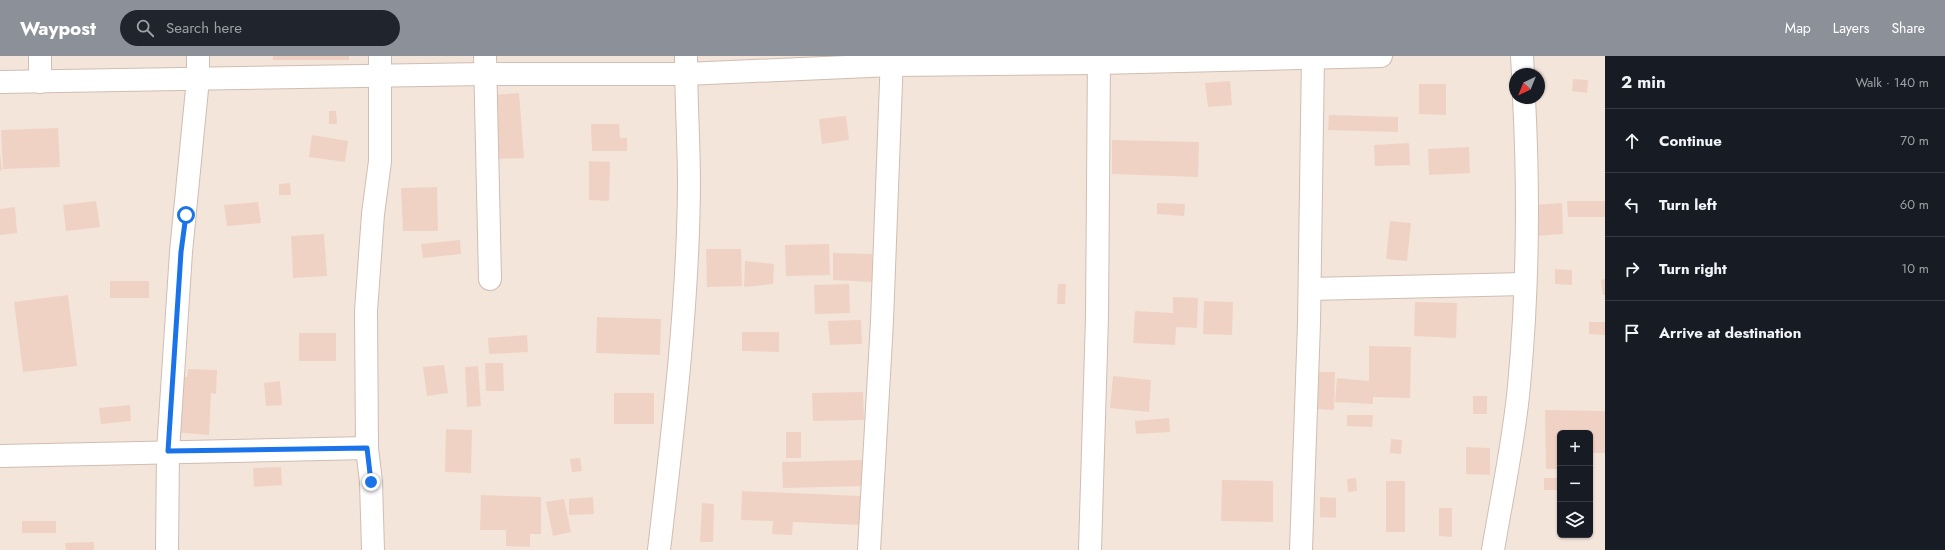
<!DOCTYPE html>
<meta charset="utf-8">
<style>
:root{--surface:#171b24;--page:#20242c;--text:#f1f3f6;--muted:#9ea1a6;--line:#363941;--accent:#8c9099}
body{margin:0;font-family:Jost,sans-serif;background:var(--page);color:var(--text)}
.controls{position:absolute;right:12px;bottom:12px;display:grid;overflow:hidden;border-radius:6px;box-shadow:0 1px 3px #0004}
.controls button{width:36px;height:36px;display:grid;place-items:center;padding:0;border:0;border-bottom:1px solid var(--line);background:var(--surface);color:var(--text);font:20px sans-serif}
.compass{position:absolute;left:1509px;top:12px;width:36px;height:36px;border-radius:50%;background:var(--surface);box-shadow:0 1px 3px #0004;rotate:223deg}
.stop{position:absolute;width:12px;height:12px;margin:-9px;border:3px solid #1a73e8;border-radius:50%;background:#fff}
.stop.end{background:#1a73e8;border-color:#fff;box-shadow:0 1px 4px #0008}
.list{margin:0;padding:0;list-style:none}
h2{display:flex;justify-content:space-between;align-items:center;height:52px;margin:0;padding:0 16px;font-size:17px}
h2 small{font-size:13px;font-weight:400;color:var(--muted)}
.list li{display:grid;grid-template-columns:26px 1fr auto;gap:12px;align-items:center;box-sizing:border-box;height:64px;padding:0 16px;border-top:1px solid var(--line)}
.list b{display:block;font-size:15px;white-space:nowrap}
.list em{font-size:13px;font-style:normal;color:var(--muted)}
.icon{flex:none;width:22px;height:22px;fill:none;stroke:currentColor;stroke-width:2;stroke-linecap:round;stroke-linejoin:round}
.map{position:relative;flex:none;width:1605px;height:494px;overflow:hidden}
header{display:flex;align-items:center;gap:24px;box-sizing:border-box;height:56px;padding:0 20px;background:var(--accent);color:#fff}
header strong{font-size:19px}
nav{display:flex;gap:22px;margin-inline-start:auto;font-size:14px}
.search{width:280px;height:36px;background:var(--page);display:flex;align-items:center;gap:10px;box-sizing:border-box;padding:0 14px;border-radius:22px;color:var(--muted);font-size:15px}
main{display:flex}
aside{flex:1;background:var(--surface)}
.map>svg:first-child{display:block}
.residential{fill:#f3e5da;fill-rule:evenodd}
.building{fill:#f0d2c4}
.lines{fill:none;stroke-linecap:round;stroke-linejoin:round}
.minor-casing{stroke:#d0bdb3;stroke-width:24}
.minor{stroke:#fff;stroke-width:22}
.route{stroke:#1a73e8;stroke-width:5}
</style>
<header>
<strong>Waypost</strong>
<div class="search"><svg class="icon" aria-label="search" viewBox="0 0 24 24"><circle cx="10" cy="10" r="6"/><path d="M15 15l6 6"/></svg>Search here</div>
<nav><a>Map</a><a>Layers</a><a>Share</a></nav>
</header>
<main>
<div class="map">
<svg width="1605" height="494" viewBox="0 0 1605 494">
<rect width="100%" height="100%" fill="#fcf4eb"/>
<path class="residential" d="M0 0H1605V494H0ZM1515 18H1539V42H1515ZM1560 377H1590V479H1560Z"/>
<g class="building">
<rect x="273" y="0" width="76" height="4"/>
<path d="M1573 23 1588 24 1587 37 1572 35Z"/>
<path d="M1230 25 1232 49 1208 51 1205 27Z"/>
<path d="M1419 28H1446V59L1419 58Z"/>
<path d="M519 37 524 102 495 103 491 39Z"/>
<path d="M329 55H336L337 68H329Z"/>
<path d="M1329 59 1398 61V76L1328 74Z"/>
<path d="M846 60 849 84 822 88 819 63Z"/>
<path d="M591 68H619L620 82H627V95H592Z"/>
<path d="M58 72 60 111 3 113 1 74Z"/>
<path d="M312 79 348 85 345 106 309 101Z"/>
<path d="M1112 84 1199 86 1198 121 1112 118Z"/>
<path d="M1409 87 1410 109 1375 110 1374 89Z"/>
<path d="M1469 91 1470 117 1429 119 1428 93Z"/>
<path d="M0 97 2 114 0 115Z"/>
<path d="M589 105 610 106 609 145 589 144Z"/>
<path d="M290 127 291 139H279V128Z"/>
<path d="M437 131 438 175H403L401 132Z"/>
<path d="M96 145 100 171 66 175 63 149Z"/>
<path d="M1567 145H1605V161H1568Z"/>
<path d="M258 146 261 167 227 170 224 149Z"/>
<path d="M1157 147 1185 148 1184 160 1157 158Z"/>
<path d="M1562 147 1563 178 1535 180 1533 149Z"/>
<path d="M15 151 17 177 0 179V153Z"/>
<path d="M1390 165 1411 167 1407 205 1386 203Z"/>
<path d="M324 178 327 220 293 222 291 180Z"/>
<path d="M460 184 461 198 423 202 421 188Z"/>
<path d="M829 188 830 219 786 220 785 189Z"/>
<path d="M706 193H741L742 230 707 231Z"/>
<path d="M833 197 872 198V226L833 224Z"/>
<path d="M745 205 774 208 773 228 744 231Z"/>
<path d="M1555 213 1572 214V229L1555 228Z"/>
<path d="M1605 223V239H1603L1601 224Z"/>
<rect x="110" y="225" width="39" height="17"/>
<path d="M849 228 850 257 815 258 814 229Z"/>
<path d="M1058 228H1066L1065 248H1057Z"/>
<path d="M68 239 77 310 23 316 14 246Z"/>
<path d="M1173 241 1198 242 1197 272 1176 271 1175 289 1133 287 1135 255 1173 257Z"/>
<path d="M1204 245 1233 246 1232 279 1203 278Z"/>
<path d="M1415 246 1457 247 1456 282 1414 280Z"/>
<path d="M597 261 661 263 660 299 596 297Z"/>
<path d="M861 264 862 288 830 289 828 265Z"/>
<path d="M1589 266H1605V279L1589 278Z"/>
<path d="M742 276H779V296L742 295Z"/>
<rect x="299" y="277" width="37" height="28"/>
<path d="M527 279 528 296 489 298 488 282Z"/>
<path d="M1369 290 1411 291 1410 342 1373 341V348L1335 346 1337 322 1369 325Z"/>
<path d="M485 307H503L504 335H486Z"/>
<path d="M444 309 448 337 427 340 423 311Z"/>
<path d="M478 310 481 350 467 351 465 311Z"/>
<path d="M188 313 217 314 216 338 211 337 209 379 173 376 176 320 187 321Z"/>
<path d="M1318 316H1335L1334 354 1318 353Z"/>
<path d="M1113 320 1151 324 1149 356 1110 352Z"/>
<path d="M280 325 282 349 266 350 264 327Z"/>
<path d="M863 336 864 364 813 365 812 337Z"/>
<rect x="614" y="337" width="40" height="31"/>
<rect x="1473" y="340" width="14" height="18"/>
<path d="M130 349 131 365 101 368 99 352Z"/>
<path d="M1545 354 1605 355V397H1590V377H1560V413H1546Z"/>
<path d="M1347 359H1373L1372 371 1347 370Z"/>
<path d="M1169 362 1170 376 1136 378 1135 365Z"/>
<path d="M446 373 472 374 471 417 445 416Z"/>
<rect x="786" y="376" width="15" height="26"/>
<path d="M1391 383 1402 384 1401 398 1390 397Z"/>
<path d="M1466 391 1490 392V419L1466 418Z"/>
<path d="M580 402 582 415 572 416 570 403Z"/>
<path d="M864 404 865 430 783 432 782 406Z"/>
<path d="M281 411 282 429 254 431 253 412Z"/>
<path d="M1356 422 1357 435 1348 436 1347 423Z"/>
<rect x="1544" y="422" width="16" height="12"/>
<path d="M1222 424 1273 425V466L1221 465Z"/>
<rect x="1386" y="425" width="19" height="51"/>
<path d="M742 435 861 440 860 469 793 466 792 479 772 478 773 465 741 464Z"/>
<path d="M481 439 541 441V478H530V491L506 490V474H480Z"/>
<path d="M593 441 594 458 569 459V443Z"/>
<path d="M1320 441 1336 442V462L1320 461Z"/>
<path d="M564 443 571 476 553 480 546 446Z"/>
<path d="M702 447 714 448 713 486H700Z"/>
<path d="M1439 452H1452V481L1439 480Z"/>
<rect x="22" y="465" width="34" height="12"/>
<path d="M94 486V494H66L65 487Z"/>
</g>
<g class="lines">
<defs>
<g id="minor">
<path d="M485 0 490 223"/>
<path d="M1522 0 1523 18"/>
<path d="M0 26 485 18H686L892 9 1099 7 1381 0"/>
<path d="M40 26V0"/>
<path d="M1310 233 1525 228"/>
<path d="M0 400 367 392"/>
<path d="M167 494 168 395 181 196 198 23V0"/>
<path d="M373 494 371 426 367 392 366 255 373 158 380 105V0"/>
<path d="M659 494C673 374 688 251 689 130 689 87 686 43 686 0"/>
<path d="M869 494 882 265 892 0"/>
<path d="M1090 494 1097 261 1099 0"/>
<path d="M1301 494 1309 267 1313 0"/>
<path d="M1493 494C1502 440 1514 385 1519 330 1528 234 1529 138 1524 42"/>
</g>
</defs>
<use href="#minor" class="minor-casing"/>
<use href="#minor" class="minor"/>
</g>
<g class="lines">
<path class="route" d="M186 159 181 196 168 395 367 392 371 426"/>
</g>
</svg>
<div class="controls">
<button>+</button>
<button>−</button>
<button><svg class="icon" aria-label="layers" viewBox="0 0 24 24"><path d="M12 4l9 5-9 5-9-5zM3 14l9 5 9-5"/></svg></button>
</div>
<svg class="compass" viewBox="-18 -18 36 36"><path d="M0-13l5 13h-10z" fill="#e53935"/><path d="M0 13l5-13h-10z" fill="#9ea1a6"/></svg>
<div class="stop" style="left:186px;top:159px"></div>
<div class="stop end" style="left:371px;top:426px"></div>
</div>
<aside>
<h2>2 min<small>Walk · 140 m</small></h2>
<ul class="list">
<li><svg class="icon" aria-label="ahead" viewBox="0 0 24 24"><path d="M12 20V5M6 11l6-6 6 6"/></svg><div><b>Continue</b></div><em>70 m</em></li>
<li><svg class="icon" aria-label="left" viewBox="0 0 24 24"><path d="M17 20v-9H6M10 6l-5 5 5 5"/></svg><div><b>Turn left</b></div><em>60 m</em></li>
<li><svg class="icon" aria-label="right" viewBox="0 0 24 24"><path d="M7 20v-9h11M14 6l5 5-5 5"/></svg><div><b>Turn right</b></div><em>10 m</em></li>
<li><svg class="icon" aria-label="arrive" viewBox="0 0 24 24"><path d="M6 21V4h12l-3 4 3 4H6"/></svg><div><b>Arrive at destination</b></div></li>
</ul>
</aside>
</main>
